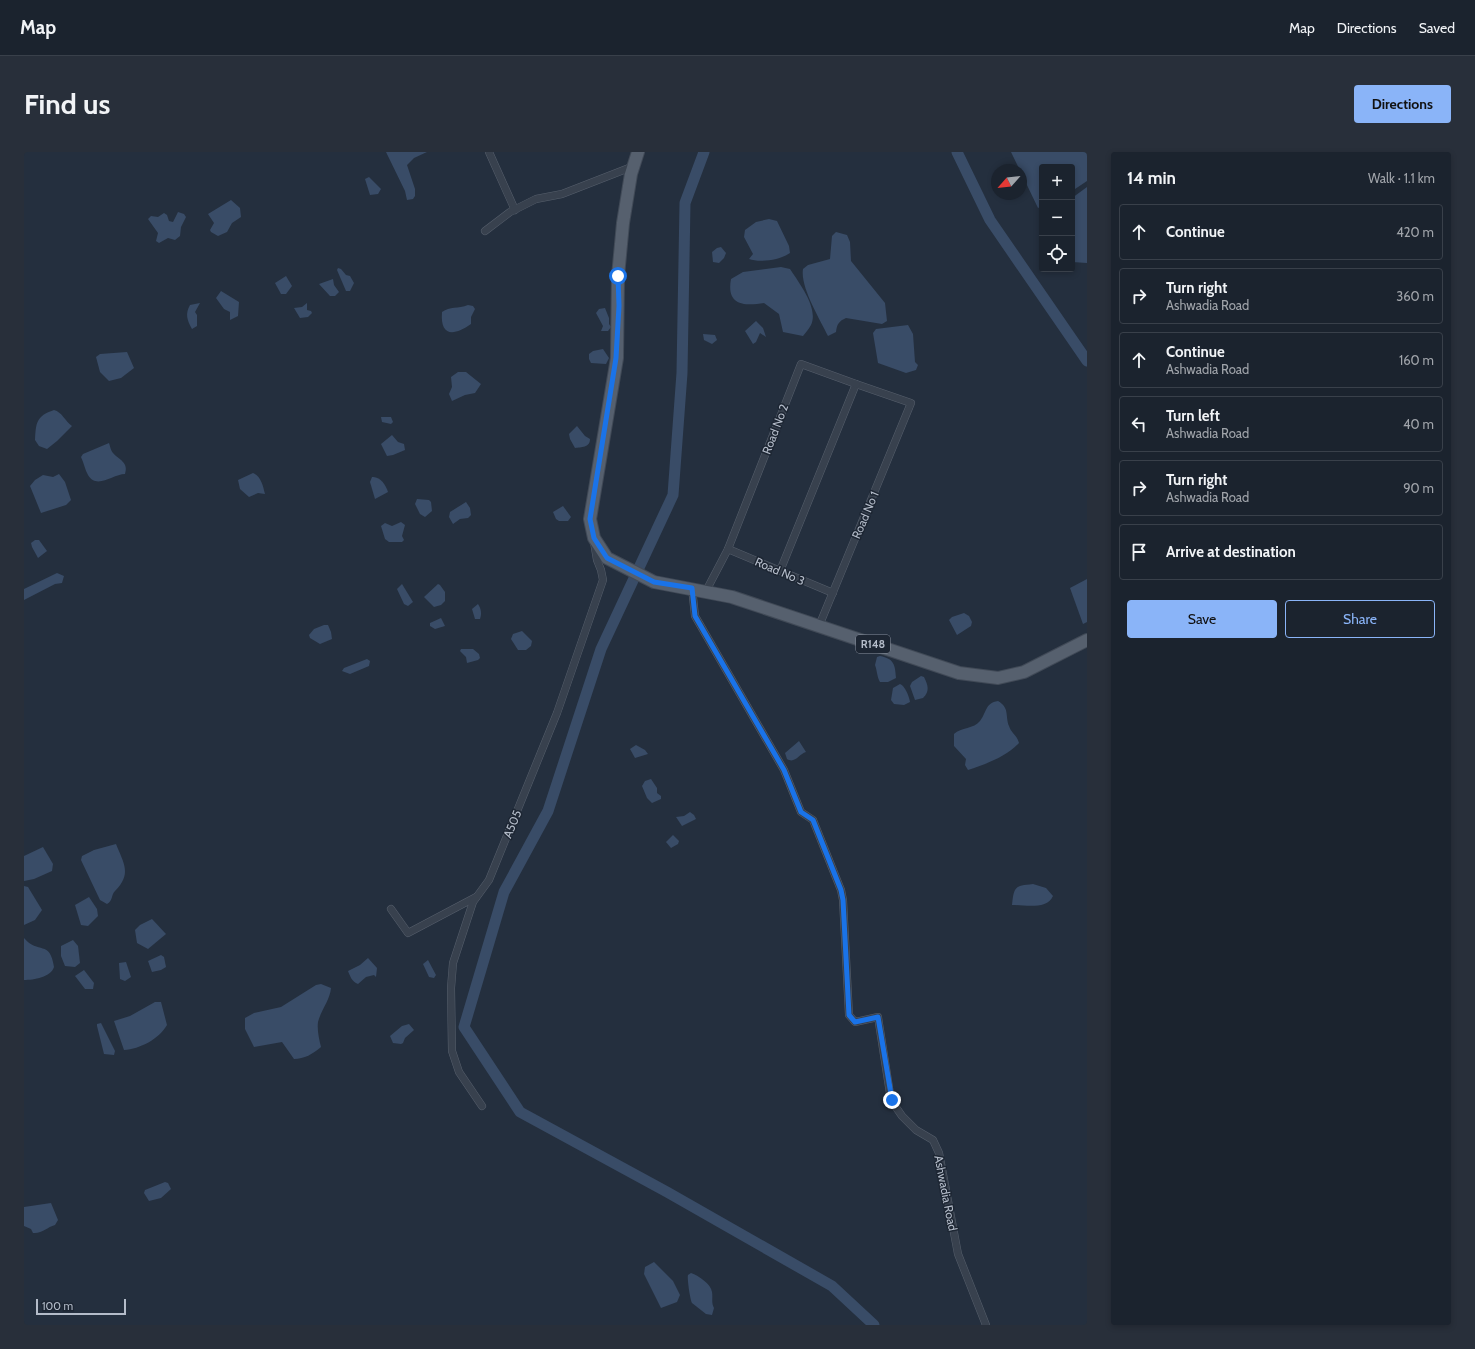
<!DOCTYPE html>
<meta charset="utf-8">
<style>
:root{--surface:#1b232e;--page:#282f3a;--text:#f1f3f6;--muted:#a0a4aa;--line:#39404a;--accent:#8ab4f8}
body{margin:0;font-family:Cabin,sans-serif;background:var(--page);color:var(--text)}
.controls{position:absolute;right:12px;top:12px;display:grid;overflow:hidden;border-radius:4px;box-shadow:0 2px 6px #0003}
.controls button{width:36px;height:36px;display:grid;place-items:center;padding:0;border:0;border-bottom:1px solid var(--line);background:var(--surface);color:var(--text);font:20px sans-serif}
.compass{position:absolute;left:967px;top:12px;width:36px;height:36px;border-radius:50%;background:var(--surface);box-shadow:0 2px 6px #0003;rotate:243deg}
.scale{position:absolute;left:12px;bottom:10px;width:90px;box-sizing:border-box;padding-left:4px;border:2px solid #b4bcc9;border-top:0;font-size:11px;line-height:14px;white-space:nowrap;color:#b4bcc9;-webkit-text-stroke:3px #1d2633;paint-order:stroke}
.stop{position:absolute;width:12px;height:12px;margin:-9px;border:3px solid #1a73e8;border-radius:50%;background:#fff}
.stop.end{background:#1a73e8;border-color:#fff;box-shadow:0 1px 4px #0008}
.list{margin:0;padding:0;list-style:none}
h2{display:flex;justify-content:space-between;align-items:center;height:52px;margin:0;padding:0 16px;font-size:17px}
h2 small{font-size:13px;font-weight:400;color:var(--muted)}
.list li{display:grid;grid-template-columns:26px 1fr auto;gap:12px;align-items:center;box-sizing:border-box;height:56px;margin:0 8px 8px;padding:0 8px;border:1px solid var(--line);border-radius:4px}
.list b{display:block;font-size:15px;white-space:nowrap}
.list p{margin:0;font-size:13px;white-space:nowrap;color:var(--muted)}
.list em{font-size:13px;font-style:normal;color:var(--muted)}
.actions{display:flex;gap:8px;padding:12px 16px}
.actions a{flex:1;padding:9px 0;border:1px solid var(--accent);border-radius:4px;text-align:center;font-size:14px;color:var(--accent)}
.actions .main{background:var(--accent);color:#111}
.icon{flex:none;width:22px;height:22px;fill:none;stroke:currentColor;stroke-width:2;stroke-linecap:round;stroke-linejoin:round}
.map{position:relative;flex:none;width:1063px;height:1173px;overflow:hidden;border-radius:4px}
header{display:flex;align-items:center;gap:24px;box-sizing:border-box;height:56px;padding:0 20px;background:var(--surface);border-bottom:1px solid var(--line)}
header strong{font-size:19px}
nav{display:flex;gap:22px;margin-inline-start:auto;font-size:14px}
.intro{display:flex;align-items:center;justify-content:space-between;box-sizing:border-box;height:96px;padding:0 24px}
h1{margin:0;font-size:28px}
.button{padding:10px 18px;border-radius:4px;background:var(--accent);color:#111;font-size:14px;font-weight:700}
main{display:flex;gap:24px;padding:0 24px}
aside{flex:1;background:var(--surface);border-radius:4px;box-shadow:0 2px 6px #0003}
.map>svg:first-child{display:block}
.water{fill:#394c67}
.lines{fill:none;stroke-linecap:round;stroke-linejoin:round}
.river{stroke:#394c67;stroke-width:11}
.street-casing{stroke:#565f6c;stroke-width:8}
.primary-casing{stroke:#414a57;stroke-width:14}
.street{stroke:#38414e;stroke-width:7}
.primary{stroke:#56606e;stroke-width:12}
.route{stroke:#1a73e8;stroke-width:5}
.labels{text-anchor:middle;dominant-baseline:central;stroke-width:3;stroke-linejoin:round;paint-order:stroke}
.shield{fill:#1d2633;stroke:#878f9c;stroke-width:1}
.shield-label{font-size:11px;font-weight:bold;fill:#b4bcc9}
.street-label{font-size:12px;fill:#b4bcc9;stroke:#1d2633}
</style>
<header>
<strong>Map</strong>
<nav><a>Map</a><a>Directions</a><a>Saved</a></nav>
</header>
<div class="intro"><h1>Find us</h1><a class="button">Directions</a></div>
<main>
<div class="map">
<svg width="1063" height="1173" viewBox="0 0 1063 1173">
<rect width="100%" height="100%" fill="#242f3e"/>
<g class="water">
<path d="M362 0H403L390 6 383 13 391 37V44L389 47 383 48 381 39Z"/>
<path d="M987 0H1063V29L1048 39V15H1018V54L1014 56Z"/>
<path d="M345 25 357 37 354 42 346 43 341 27Z"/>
<path d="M1063 35V111L1048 110V46Z"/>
<path d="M207 48 216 56 217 65 208 71 203 80 194 84 187 80 186 78 190 71 184 62Z"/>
<path d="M154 60 160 62 162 65 157 75 156 84 151 88 144 86 135 91 132 89 134 81 124 67 127 64 134 65 140 61 143 63 145 69 149 70Z"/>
<path d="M745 67 753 69 765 94 766 101C756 108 736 111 725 107L729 102 720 85 721 78 732 70Z"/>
<path d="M812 80 823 83 826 90 827 109 861 151 863 169 858 172 822 166C815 169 813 172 812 180L804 184C796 167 776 135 779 117L784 113 806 107 808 84Z"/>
<path d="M697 95 702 101 700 106 695 111 689 110 688 100 693 96Z"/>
<path d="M757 115 766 117C775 131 795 156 787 173 785 177 782 180 779 184L759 180 755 162 740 151C721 154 702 154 707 127L719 120Z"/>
<path d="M314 116 317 117 322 123 326 124 330 131 326 139H322L313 118Z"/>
<path d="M262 124 268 134 262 142H257L251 131Z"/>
<path d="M309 127 310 133 315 140 311 144H306L295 132Z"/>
<path d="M197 139 215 150 214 164 206 168V160L200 157 192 146Z"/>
<path d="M176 151 171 160 173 163V174L168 177C163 168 161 162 166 153Z"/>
<path d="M283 151V158L287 159 288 161 284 165 276 166 270 156 278 155Z"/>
<path d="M444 153 449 154 451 157 447 165V172C430 184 416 185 418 160 426 154 434 157 444 153Z"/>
<path d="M581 156 585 166V172L587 175 584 179H577L579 174 572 161 575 157Z"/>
<path d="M732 169 739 176 742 185 736 181 732 190 729 192 721 179Z"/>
<path d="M884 173 889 182 891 210 894 213 892 218 882 221 854 211 849 181 852 177Z"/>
<path d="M679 182 691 183 693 188 688 192 680 188Z"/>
<path d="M579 197 585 206 582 212 567 211 565 207V202L569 199Z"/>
<path d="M103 200 110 216 97 226 85 229 76 220 72 205 76 202Z"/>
<path d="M434 220H442L457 232 451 241 441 243 428 249 425 242 428 235 427 225Z"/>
<path d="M30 258C38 260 41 269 48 274L33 289 23 297 15 294 11 288C12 271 12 264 30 258Z"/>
<path d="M357 265H367L369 270 367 272 358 270Z"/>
<path d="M553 274 561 284 566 287C566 296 557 295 551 296L546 287 545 282Z"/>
<path d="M368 283 374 290 380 292 381 298 369 303 363 304 357 292Z"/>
<path d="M85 291C86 294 87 299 89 301 95 308 105 310 101 322 89 322 73 338 64 323 61 318 60 311 57 305L59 302Z"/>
<path d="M229 321C237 324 239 334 241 342L234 341 225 345 216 337 214 328Z"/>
<path d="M35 322 41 330 47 348 42 353 17 361 6 334 11 328 19 323 29 325Z"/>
<path d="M348 325C356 324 362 333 364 340L351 347 346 330Z"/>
<path d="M393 347 405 348 407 350 408 359 401 365 396 362 391 352Z"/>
<path d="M442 350 446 356 447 363 444 366 436 367 429 372 425 365 426 360Z"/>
<path d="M539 354 547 365 544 369H535L532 367 529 360Z"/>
<path d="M377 370 381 373 378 384 380 388 378 390H365L361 387 357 374 361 371 368 374Z"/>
<path d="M11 388H15L23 399 14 406 8 395 7 391Z"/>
<path d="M33 421 40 424 38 431 31 432 0 448V437Z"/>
<path d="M1063 427V470L1059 472 1046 436Z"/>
<path d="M378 432 389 450 384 454 380 452 373 437Z"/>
<path d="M414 432 416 433 421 440V449L417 453 410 455 400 445Z"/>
<path d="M454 452C457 457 458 461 456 467H451L448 457Z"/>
<path d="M940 461 945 464 948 470 947 474 933 483 925 468 928 465Z"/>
<path d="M417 466 421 474 411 477 406 474V471Z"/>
<path d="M300 473H304L307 480 308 487 296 492 286 486 285 483 290 477Z"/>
<path d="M498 479 508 489 507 494 502 498H494L487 487 489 482Z"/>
<path d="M437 497H449L455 502 456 506 454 508 443 511 442 505 436 499Z"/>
<path d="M856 504C870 507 871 512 872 526L864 530H856C853 525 853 518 851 513L853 505Z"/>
<path d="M343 507 346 509 345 514 326 522 318 519 320 516Z"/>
<path d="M897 524 900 525C904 533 906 539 899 546L891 548 886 534 888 530Z"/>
<path d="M876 532C881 534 885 544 886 550L880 553 870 552 867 548 869 536Z"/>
<path d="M974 549C986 556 981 564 985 574 987 581 993 583 995 591 982 605 962 612 944 618L941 613 942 607 930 594V582C937 575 950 577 956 569 963 560 961 551 974 549Z"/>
<path d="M775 589 782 600C775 602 771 612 763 607L761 601Z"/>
<path d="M612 593 621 598 624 602 611 606 606 597Z"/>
<path d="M627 627 633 636V641L637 644V647L628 651 623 646 618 634 621 629Z"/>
<path d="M666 660 670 663 672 667 658 674 652 665 660 664Z"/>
<path d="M649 683 655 689 654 692 647 696 642 690Z"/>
<path d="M92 692C100 712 108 722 91 739 87 743 89 749 83 752L76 748 57 708 58 704 70 698Z"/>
<path d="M19 695 29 712 28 719 10 727 0 729V704Z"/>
<path d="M1009 732 1022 736 1029 744C1023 758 1001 753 988 753 990 734 991 734 1009 732Z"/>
<path d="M0 734 4 735 18 758 11 768 0 773Z"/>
<path d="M65 745 73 757 74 764 64 774 57 773 51 753Z"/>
<path d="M128 767 142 782 124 797 113 791 111 778 116 773Z"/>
<path d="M0 786C14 803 26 787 30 815 27 825 10 828 0 828Z"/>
<path d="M49 788 54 794 56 811 51 815 41 814 37 804V794Z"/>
<path d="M137 803 140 805 142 815 137 818 128 820 124 809Z"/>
<path d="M344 806 353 816 352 825 350 823 342 825 334 832C328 830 326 824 324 819L336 813Z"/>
<path d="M404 808 412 823 410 826 405 825 399 812Z"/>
<path d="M102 810 107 825 101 829 96 827 95 811Z"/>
<path d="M60 818 70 831 69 837H61L51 824Z"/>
<path d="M297 832 307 836C306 848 297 858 294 870 293 878 295 887 297 895 289 902 280 907 270 907L258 890 230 895 221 877V866L230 861 257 855 292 833Z"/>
<path d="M131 850H137L143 873C135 887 116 897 100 898L90 869 106 864Z"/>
<path d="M77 871 91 899 90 903 80 902 73 874V872Z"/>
<path d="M385 872 390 878 381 886 379 891 377 892 369 891 366 884 378 874Z"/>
<path d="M141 1030 144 1031 147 1037 137 1046 125 1049 120 1041 121 1038Z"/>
<path d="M27 1051 34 1068 31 1073C23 1075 18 1082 9 1081L7 1077 0 1074V1055Z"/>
<path d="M630 1110 649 1129 656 1143 653 1150 637 1156 620 1122 621 1115Z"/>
<path d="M667 1121C675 1124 687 1132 688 1140 689 1146 687 1151 690 1156L688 1163 682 1162 668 1151C666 1147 663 1126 664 1123Z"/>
</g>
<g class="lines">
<g class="river">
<path d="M680 0 661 51 658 221 649 343 577 497 524 659 480 740 440 875 496 960 643 1040 808 1134 850 1173"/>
<path d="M933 0 966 68 1063 209"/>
</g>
<defs>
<g id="street">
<path d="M465 0 491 58"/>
<path d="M461 79 486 60 512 47 538 42 610 14"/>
<path d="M704 397 809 441"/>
<path d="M756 419 832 232 887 251 795 474"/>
<path d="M668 436 671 464 760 618 777 660 789 668 817 738 819 748 825 863 831 870 854 865 867 948 878 964 892 978 909 988 915 1001 934 1102 962 1173"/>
<path d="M682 439 704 397 777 212 832 232"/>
<path d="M367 757 384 781 452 745"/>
<path d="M458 954 435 920 428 899 427 836 429 811 449 750 465 728 533 561 579 428 577 418 573 408 570 390"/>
</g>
<path id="primary" d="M614 0 607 22 599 71 594 124 593 206 566 367 570 386 583 406 630 430 708 445 935 521 974 526 1000 520 1063 488"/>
</defs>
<use href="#street" class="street-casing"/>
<use href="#primary" class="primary-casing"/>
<use href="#street" class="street"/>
<use href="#primary" class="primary"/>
</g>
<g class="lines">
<path class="route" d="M594 124 595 154 592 206 566 367 570 386 583 406 630 430 668 436 671 464 760 618 777 660 789 668 817 738 819 748 825 863 831 870 854 865 868 948"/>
</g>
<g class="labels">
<rect class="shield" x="832" y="483" width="34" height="18" rx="3"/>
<g class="shield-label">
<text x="849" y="492">R148</text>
</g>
<g class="street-label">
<text transform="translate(751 277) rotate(-69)">Road No 2</text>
<text transform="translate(841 363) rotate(-67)">Road No 1</text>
<text transform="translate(756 419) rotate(23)">Road No 3</text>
<text transform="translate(488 672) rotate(-68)">A505</text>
<text transform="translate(922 1041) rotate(79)">Ashwadia Road</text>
</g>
</g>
</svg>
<div class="controls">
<button>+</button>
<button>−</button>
<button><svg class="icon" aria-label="locate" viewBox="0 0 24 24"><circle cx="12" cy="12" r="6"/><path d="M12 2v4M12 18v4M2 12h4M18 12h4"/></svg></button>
</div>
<svg class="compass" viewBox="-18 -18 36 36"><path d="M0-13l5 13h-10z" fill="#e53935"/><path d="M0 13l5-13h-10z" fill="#a0a4aa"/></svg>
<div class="scale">100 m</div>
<div class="stop" style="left:594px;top:124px"></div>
<div class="stop end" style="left:868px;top:948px"></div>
</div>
<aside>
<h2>14 min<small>Walk · 1.1 km</small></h2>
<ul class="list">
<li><svg class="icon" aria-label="ahead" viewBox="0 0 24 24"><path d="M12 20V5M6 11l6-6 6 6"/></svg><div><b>Continue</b></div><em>420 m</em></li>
<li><svg class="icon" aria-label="right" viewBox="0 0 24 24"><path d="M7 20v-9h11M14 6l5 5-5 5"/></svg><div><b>Turn right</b><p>Ashwadia Road</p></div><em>360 m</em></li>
<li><svg class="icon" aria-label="ahead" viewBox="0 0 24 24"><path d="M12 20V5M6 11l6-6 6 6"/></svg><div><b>Continue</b><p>Ashwadia Road</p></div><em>160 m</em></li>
<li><svg class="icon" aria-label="left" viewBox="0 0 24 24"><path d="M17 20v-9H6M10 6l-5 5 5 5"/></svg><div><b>Turn left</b><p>Ashwadia Road</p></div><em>40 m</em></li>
<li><svg class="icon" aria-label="right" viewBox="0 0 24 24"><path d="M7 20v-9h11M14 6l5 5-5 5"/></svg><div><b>Turn right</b><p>Ashwadia Road</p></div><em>90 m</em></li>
<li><svg class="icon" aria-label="arrive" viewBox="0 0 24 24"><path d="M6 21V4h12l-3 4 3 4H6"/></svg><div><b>Arrive at destination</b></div></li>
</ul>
<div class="actions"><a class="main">Save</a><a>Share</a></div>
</aside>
</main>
